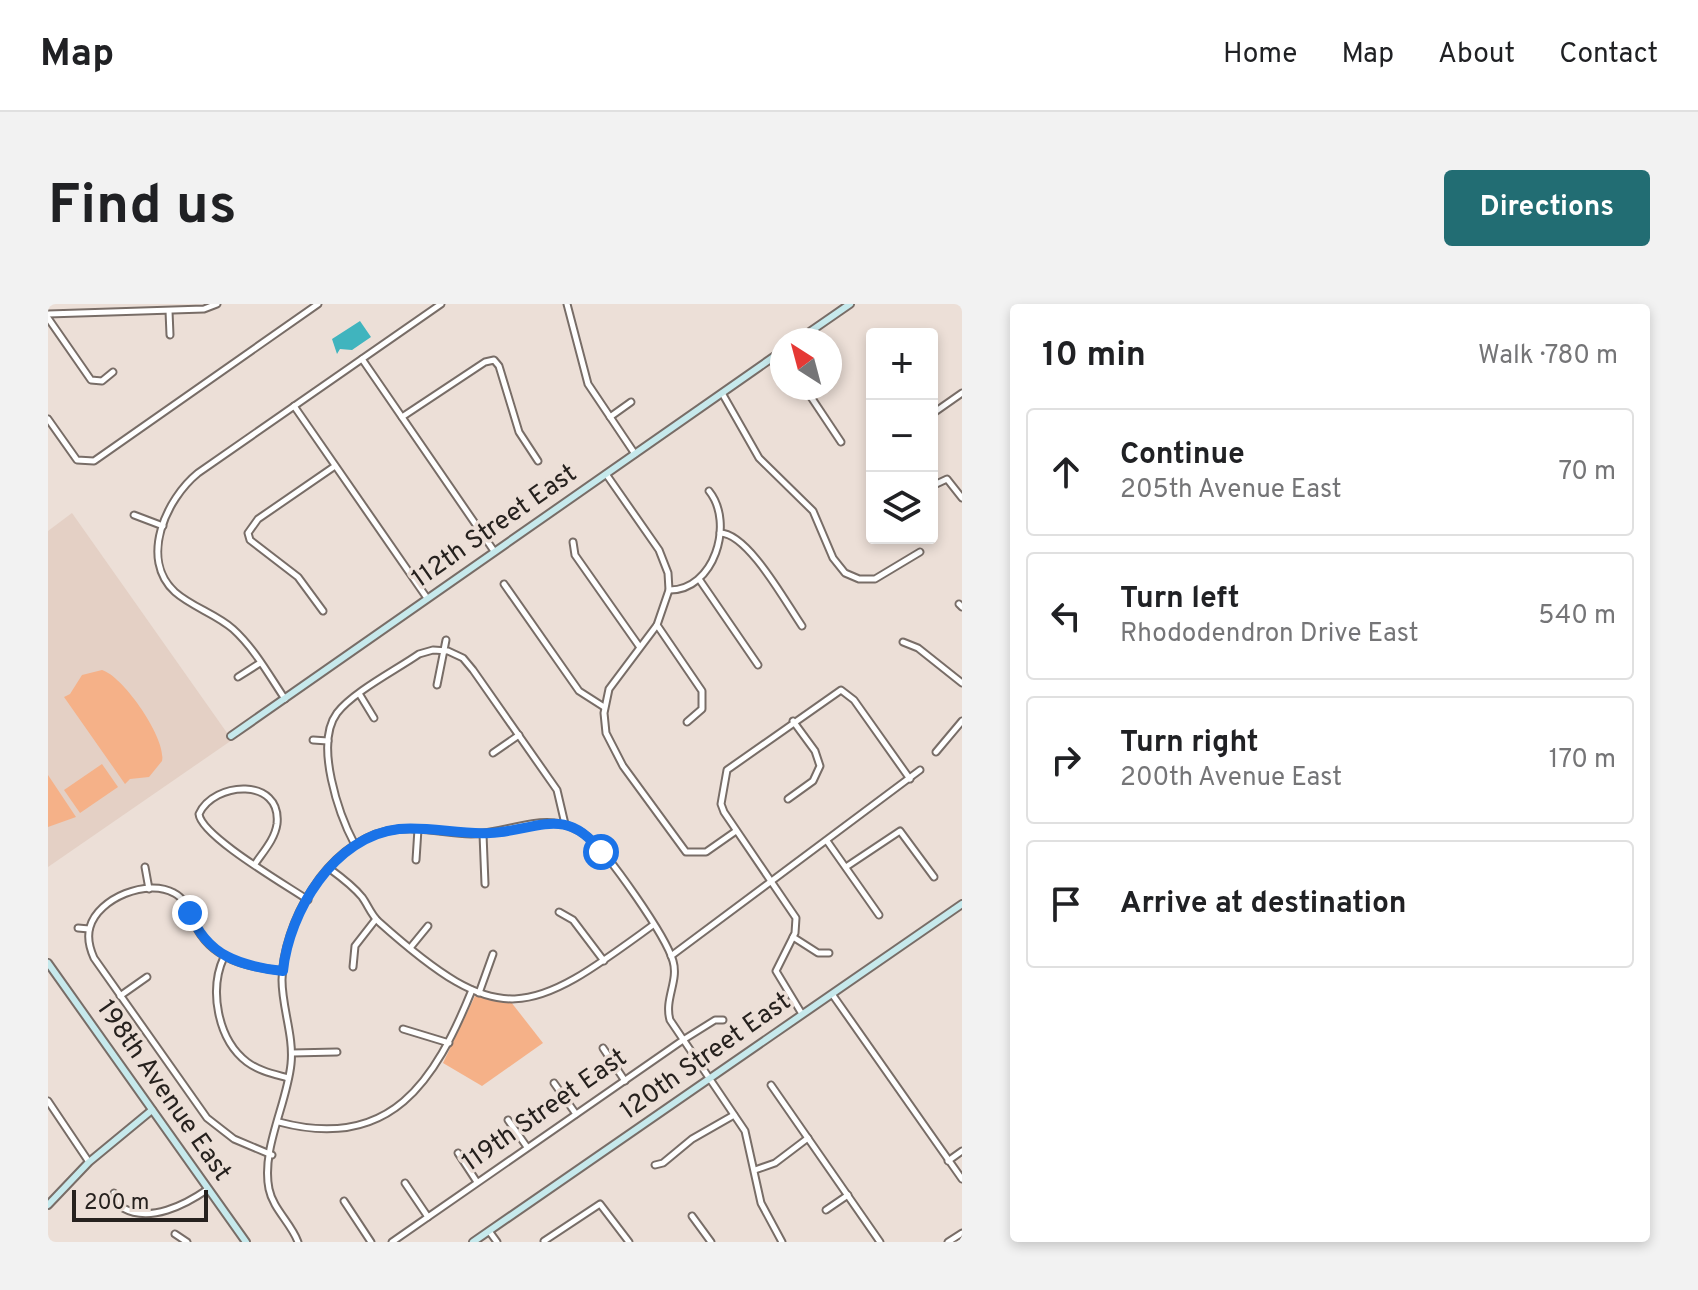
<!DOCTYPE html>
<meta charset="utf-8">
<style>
:root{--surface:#fff;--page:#f2f2f2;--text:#202124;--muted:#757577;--line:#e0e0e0;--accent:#226d73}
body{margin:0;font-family:Overpass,sans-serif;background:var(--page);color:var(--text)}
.controls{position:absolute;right:24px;top:24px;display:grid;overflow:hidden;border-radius:8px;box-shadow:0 4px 12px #0003}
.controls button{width:72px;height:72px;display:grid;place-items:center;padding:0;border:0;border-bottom:2px solid var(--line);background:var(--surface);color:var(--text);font:40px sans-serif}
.compass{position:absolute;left:722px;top:24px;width:72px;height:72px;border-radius:50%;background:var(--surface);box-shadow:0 4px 12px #0003;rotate:324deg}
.scale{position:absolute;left:24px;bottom:20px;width:136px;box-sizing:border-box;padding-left:8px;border:4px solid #26211e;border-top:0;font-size:22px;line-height:28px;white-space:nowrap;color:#26211e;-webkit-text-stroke:6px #ecdfd7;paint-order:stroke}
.stop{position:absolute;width:24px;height:24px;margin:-18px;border:6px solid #1a73e8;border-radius:50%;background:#fff}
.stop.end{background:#1a73e8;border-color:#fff;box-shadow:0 2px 8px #0008}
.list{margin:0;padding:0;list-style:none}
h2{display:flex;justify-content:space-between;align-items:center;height:104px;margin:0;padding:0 32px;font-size:34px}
h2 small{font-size:26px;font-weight:400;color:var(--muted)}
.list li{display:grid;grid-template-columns:52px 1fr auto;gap:24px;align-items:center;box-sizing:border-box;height:128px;margin:0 16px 16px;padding:0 16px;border:2px solid var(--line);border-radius:8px}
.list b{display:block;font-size:30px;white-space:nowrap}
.list p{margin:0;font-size:26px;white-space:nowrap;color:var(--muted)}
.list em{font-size:26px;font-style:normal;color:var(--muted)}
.icon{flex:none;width:44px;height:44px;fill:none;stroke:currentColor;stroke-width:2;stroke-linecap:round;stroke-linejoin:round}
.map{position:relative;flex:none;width:914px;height:938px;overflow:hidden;border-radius:8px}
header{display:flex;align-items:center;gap:48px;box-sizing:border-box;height:112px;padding:0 40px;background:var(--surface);border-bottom:2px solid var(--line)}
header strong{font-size:38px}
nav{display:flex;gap:44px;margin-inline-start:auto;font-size:28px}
.intro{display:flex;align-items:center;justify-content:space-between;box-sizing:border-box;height:192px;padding:0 48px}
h1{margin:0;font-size:56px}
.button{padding:20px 36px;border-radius:8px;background:var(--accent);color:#fff;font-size:28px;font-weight:700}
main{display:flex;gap:48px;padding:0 48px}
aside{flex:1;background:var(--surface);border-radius:8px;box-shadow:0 4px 12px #0003}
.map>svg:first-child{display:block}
.built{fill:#e4d0c5}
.green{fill:#f5b188}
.water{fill:#40b4be}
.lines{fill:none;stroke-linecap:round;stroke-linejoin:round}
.street-casing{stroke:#786d67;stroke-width:9}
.secondary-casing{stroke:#786d67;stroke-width:10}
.street{stroke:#fff;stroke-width:5}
.secondary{stroke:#c6e9ec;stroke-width:6}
.route{stroke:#1a73e8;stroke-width:10}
.labels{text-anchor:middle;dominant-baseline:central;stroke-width:7;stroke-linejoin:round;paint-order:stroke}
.street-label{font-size:26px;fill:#26211e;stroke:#ecdfd7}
</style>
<header>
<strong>Map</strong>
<nav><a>Home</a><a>Map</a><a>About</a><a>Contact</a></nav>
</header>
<div class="intro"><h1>Find us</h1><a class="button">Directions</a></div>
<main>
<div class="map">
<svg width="914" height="938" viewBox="0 0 914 938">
<rect width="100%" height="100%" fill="#ecdfd7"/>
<path class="built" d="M24 209 184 436 0 563V227Z"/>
<g class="green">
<path d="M54 366C75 372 119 435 114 457L101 473 82 475 77 480 16 393 22 390 34 371Z"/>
<path d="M54 460 70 483 32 509 16 486Z"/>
<path d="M0 471 28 513 0 523Z"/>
<path d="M427 692 463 698 495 739 434 782 395 759Z"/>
</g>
<path class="water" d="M312 17 323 33 304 46 292 45 289 50 284 35Z"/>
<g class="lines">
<defs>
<g id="street">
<path d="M519 0 540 80 587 150"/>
<path d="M121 7 122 31"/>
<path d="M0 10 156 5 169 0"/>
<path d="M0 14 43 76 54 77 65 68"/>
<path d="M314 55 446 247"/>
<path d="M757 84 793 138"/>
<path d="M674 89 711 154 765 207 785 254 797 269 811 275H827L872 248"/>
<path d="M246 102 379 294"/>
<path d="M884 110 914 89"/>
<path d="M354 113 437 58 446 56 451 62 471 128 490 157"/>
<path d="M562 113 583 98"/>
<path d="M0 115 29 156 46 157 270 0"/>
<path d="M558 170 611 246 620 269 621 286 609 321 561 385 556 409 558 429 575 462 638 548H658L688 527"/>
<path d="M884 182 899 175 914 194"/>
<path d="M86 211 115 222"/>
<path d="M672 229C700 229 738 299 754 322"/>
<path d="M525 238 527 251 591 342"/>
<path d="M651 275 710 361"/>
<path d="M456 280 531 387 556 403"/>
<path d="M621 286C666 287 687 219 661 187"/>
<path d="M911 300 914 303"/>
<path d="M275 307 250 273 202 236 200 229 210 215 287 162"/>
<path d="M609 321 654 387V405L639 418"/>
<path d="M855 338 870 344 914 379"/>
<path d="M190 373 212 359"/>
<path d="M389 381 398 336"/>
<path d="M312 391 326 414"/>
<path d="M237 395C221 371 206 344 185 325 168 310 144 303 127 288 91 255 118 195 150 169L393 0"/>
<path d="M265 436 280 437"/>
<path d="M888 448 914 417"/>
<path d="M445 449 471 431"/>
<path d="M740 495 765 477 772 462 767 447 745 417"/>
<path d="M435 530 437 580"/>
<path d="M779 537 831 611"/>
<path d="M307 541C291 511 266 440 289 409 305 388 348 366 371 350L385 346 400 347 415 354 425 366 509 486 517 520"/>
<path d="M368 556 370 525"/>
<path d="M207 560C215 548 227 535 229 520 234 473 166 477 151 510 153 532 238 581 260 596"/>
<path d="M97 563 101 585"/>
<path d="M798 563 852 527 886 573"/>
<path d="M282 565C293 573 305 582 314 593 320 601 323 611 331 618 453 727 480 713 605 621"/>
<path d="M511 608 525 616 556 657"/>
<path d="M30 624 41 625"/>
<path d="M745 633 770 649H781"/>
<path d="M362 644 380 622"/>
<path d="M623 652 872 466"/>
<path d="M176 653C161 685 169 735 199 758 211 767 226 770 240 774"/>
<path d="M305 663 307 642 328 615"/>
<path d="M431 689 445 650"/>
<path d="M784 690 914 875"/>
<path d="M72 692 99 673"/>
<path d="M754 710 728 667 747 629 748 614 676 508 673 500 679 466 793 386 806 396 862 475"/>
<path d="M355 725 401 739"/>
<path d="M555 744 577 777"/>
<path d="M244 749 289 748"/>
<path d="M506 779 528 810"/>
<path d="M723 781 832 938"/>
<path d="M0 797 41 858"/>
<path d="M460 816 479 843"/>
<path d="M231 818C343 848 387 777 424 686"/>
<path d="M410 849 429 878"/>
<path d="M224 851 186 835 159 814 46 654C42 645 39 633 42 623 50 594 100 574 126 589 138 595 141 608 146 619 163 656 199 663 235 667"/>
<path d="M900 857 914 847"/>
<path d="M607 861 615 859 644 835 686 811"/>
<path d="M707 866 727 859 760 834"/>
<path d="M357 879 380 913"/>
<path d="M66 889 75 904C102 919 137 901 160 885"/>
<path d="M296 897 323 938"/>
<path d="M778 906 800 891"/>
<path d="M644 912 663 938"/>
<path d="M441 927 449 938"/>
<path d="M127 930 139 938"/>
<path d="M496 937 552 900 581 938"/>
<path d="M250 938C243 919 225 905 221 885 213 845 239 800 243 760 246 732 234 704 234 676 235 618 279 540 339 527 367 521 395 529 423 530 452 530 479 516 507 519 519 520 530 525 540 533 560 549 618 632 625 657 631 677 616 695 622 716L697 827 713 899 734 938"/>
<path d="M344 938 635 736 667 716H675"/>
<path d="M900 938 914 929"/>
</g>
<g id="secondary">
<path d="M750 36 802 0"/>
<path d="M183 432 734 47"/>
<path d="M0 659 198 938"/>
<path d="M0 901 41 858 104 806"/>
<path d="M425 938 914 600"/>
</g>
</defs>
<use href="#street" class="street-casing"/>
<use href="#secondary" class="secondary-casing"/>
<use href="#street" class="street"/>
<use href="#secondary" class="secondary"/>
</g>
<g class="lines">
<path class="route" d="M142 609C159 652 192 662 235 667 241 608 286 532 351 525 381 522 412 531 442 529 488 527 518 500 553 548"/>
</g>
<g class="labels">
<g class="street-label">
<text transform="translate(447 223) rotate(-35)">112th Street East</text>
<text transform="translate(658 753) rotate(-35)">120th Street East</text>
<text transform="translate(115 787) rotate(55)">198th Avenue East</text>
<text transform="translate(497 807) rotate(-35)">119th Street East</text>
</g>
</g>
</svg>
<div class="controls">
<button>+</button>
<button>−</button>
<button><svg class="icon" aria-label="layers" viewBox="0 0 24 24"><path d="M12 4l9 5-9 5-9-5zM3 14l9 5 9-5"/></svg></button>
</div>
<svg class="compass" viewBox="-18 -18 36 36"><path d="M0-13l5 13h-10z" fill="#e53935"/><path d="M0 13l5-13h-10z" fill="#757577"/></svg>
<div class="scale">200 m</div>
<div class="stop" style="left:553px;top:548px"></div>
<div class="stop end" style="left:142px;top:609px"></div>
</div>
<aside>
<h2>10 min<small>Walk · 780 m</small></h2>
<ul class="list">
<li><svg class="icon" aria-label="ahead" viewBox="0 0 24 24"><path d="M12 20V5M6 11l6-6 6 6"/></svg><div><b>Continue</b><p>205th Avenue East</p></div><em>70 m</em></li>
<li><svg class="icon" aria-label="left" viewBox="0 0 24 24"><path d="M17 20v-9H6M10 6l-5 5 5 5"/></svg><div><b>Turn left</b><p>Rhododendron Drive East</p></div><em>540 m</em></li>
<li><svg class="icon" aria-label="right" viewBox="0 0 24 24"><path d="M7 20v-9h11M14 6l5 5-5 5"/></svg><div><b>Turn right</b><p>200th Avenue East</p></div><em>170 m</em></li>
<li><svg class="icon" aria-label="arrive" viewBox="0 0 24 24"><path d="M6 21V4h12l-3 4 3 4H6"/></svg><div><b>Arrive at destination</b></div></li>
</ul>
</aside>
</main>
